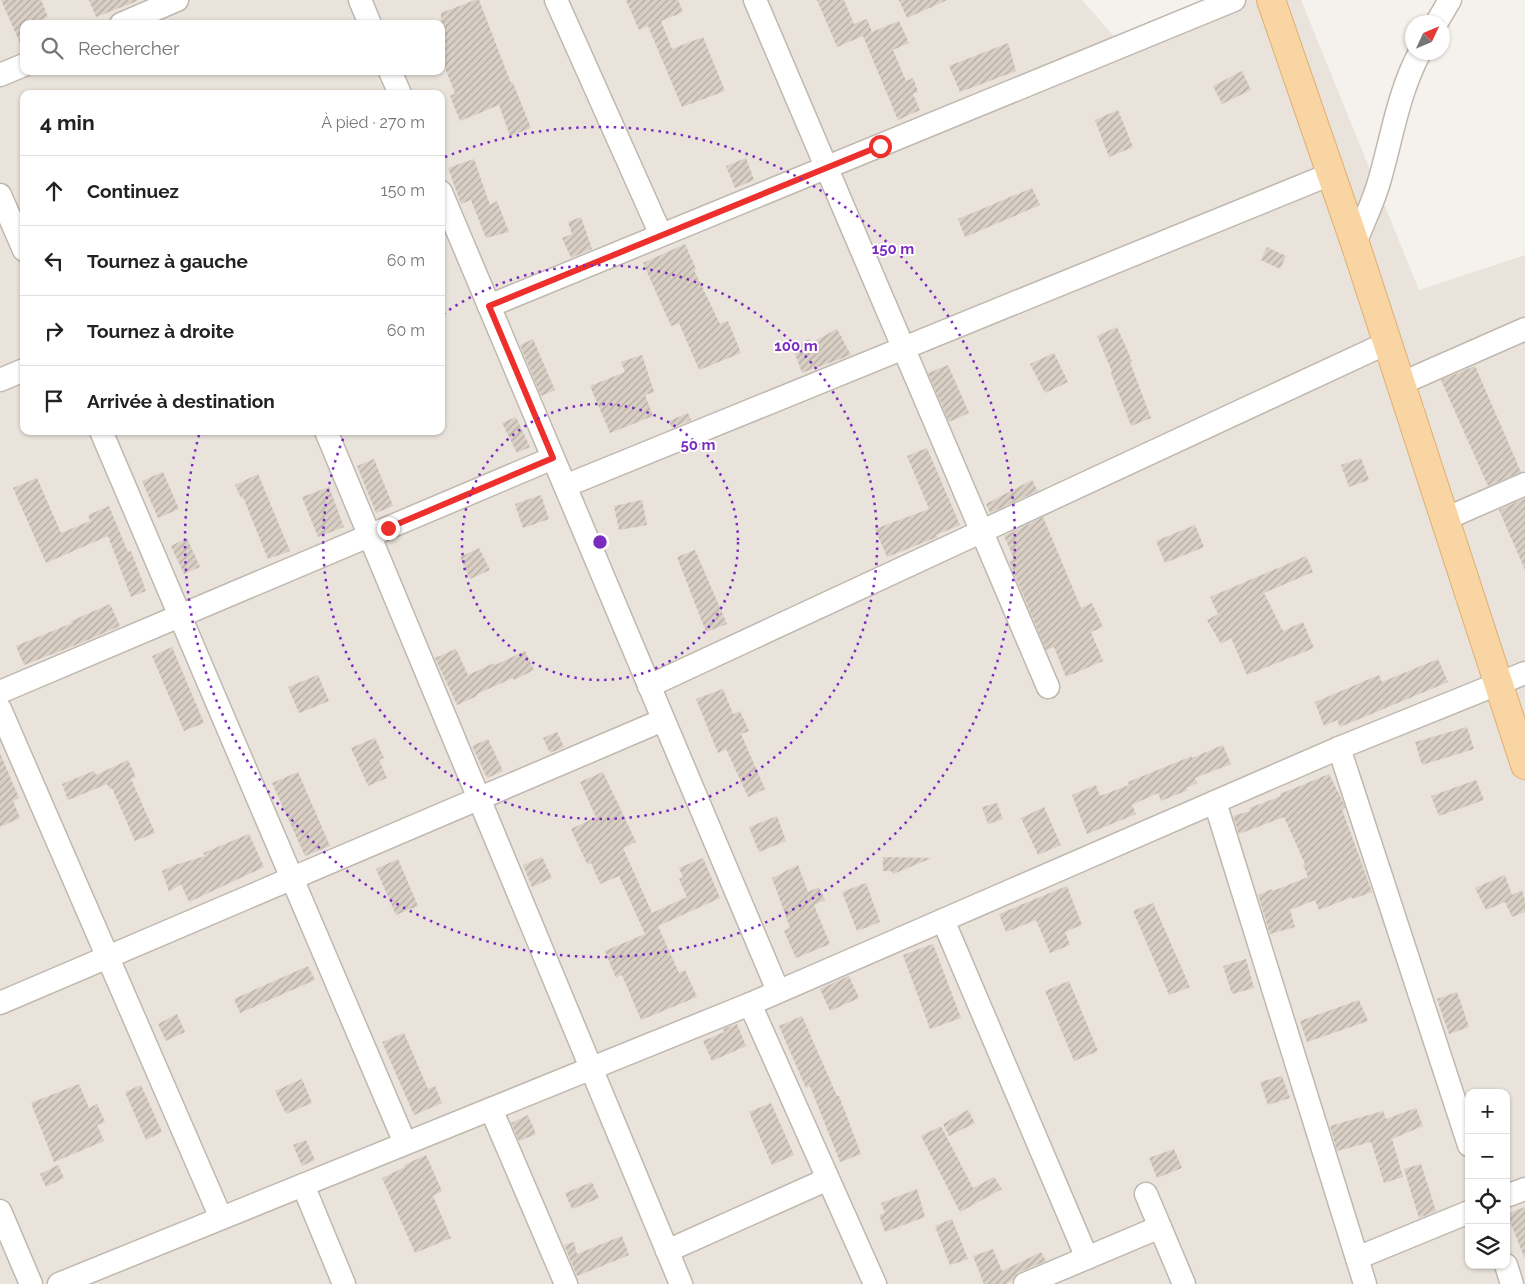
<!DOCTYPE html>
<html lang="fr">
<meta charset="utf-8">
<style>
:root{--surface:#fff;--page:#f6f6f6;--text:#222;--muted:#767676;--line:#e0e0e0}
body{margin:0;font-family:Raleway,sans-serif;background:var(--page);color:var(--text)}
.controls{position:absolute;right:15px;bottom:15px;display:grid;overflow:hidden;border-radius:10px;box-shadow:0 1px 4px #0004}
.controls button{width:45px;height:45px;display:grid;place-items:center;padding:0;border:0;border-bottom:1px solid var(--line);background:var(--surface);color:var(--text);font:25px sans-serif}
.compass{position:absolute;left:1405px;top:15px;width:45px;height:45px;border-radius:50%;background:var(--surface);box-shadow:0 1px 4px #0004;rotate:46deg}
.stop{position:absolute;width:15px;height:15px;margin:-11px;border:4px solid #ed302c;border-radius:50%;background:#fff}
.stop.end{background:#ed302c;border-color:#fff;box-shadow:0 1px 5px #0008}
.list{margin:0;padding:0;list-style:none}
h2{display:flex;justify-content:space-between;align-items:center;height:65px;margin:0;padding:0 20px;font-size:21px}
h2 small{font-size:16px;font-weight:400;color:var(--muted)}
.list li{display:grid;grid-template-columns:32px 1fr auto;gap:15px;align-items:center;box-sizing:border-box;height:70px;padding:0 20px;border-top:1px solid var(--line)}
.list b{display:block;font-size:19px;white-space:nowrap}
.list em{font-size:16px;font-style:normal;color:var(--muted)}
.icon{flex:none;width:28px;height:28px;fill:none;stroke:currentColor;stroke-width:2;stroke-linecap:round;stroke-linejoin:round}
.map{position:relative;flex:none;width:1525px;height:1284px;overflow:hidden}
.search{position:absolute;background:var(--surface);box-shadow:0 1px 4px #0004;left:20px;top:20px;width:425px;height:55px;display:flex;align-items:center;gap:12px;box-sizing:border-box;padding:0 18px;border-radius:10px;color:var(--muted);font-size:19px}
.panel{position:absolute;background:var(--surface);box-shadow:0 1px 4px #0004;left:20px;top:90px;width:425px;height:345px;border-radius:10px}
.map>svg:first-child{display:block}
.residential{fill:#e9e3db;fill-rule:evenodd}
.building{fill:url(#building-hatch)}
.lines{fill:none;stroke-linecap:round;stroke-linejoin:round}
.minor-casing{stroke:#c0b8af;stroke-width:25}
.major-casing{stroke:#deb072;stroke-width:30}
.minor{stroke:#fff;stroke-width:22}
.major{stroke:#f8d5a2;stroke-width:28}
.route{stroke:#ed302c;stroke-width:6}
.ring{fill:none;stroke:#7b2cbf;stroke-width:2.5;stroke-dasharray:2.5 5}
.centre{fill:#7b2cbf;stroke:#fff;stroke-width:2.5}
.ring-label{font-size:15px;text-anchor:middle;font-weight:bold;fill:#7b2cbf;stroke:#fff;stroke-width:4;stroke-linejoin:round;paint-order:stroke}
</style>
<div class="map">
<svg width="1525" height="1284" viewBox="0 0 1525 1284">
<defs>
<pattern id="building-hatch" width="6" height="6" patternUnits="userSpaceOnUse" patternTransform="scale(1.25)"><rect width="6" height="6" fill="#d9cfc5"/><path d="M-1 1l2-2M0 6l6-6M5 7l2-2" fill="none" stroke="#b2aaa1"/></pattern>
</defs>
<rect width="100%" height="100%" fill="#f5f1ec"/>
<path class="residential" d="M0 0H1082L1119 42 1232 0H1301L1419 290 1525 255V1284H0ZM24 24H441V71H24ZM24 94H441V431H24ZM1469 1093H1506V1265H1469Z"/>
<g class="building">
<path d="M1 0H41L48 17 30 24H24V52Z"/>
<path d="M89 0H137V1L96 17Z"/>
<path d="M475 0H479L511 83H513L531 128 510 136 499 105 460 121 450 96 455 93 441 58V13Z"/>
<path d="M626 0H678L683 12 661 21 672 49 703 37 725 91 682 107 648 26 639 30Z"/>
<path d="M817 0H844L854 24 867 19 872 32 899 21 909 43 893 50 906 81 913 78 918 92 913 94 920 110 898 120 863 36 837 47Z"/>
<path d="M899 0H947L907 18Z"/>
<path d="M1008 43 1016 71 960 92 949 66Z"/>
<path d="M1242 71 1251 90 1222 104 1213 86Z"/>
<path d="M1118 110 1133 147 1109 157 1095 120Z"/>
<path d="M746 158 754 180 735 188 726 166Z"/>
<path d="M474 159 490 205 497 201 509 232 486 238 471 200 461 204 448 168Z"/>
<path d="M1032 188 1040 205 965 237 958 219Z"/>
<path d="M581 217 592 249 571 258 562 238 572 234 568 222Z"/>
<path d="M685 244 696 269 694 270 720 324 728 321 741 353 699 370 679 323 671 326 643 263Z"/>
<path d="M1267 247 1286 256 1280 269 1261 260Z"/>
<path d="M1117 327 1132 361 1130 362 1151 418 1131 426 1111 373 1112 372 1097 336Z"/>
<path d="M837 329 851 355 802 373 792 346 810 339 811 343Z"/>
<path d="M533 339 555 390 541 396 520 345Z"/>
<path d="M1054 353 1068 382 1045 393 1030 364Z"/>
<path d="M642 355 654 392 645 395 653 416 610 433 590 386 625 372 621 362Z"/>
<path d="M948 365 969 413 949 422 928 373Z"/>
<path d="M1475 366 1521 472 1488 486 1441 380Z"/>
<path d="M688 413 691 420 672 428 669 421Z"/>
<path d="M516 417 530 447 517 453 502 423Z"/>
<path d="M927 448 960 525 936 535 937 537 887 557 875 529 929 509 907 456Z"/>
<path d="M1361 458 1369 480 1349 487 1341 465Z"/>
<path d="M374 459 393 506 376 513 357 466Z"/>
<path d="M163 472 179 509 158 518 142 481Z"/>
<path d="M258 474 290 551 268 559 243 497 241 498 235 485Z"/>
<path d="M37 478 61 533 90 521 88 515 109 506 128 552 131 551 146 591 131 597 108 536 46 563 13 488Z"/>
<path d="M1032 480 1038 491 990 513 986 504Z"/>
<path d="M329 487 344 527 318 537 302 497Z"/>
<path d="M541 495 549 519 523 528 515 504Z"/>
<path d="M1525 498V570L1499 510Z"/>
<path d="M642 500 647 525 619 530 614 506Z"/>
<path d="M1043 517 1081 608 1092 603 1103 627 1091 632 1103 661 1066 677 1054 647 1046 650 1009 561 1014 559 1004 536Z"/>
<path d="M1195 525 1204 547 1165 563 1156 541Z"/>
<path d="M187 538 200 567 184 574 171 546Z"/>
<path d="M479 548 490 570 470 579 460 557Z"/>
<path d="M695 550 727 624 706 632 677 557Z"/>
<path d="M1306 556 1313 572 1264 593 1283 631 1303 622 1314 648 1247 675 1231 638 1221 644 1207 620 1218 614 1210 597Z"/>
<path d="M110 604 120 626 81 643 24 665 16 646 72 623 71 621Z"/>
<path d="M172 647 204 723 184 731 152 656Z"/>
<path d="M456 649 468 675 494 663 495 665 525 651 534 670 514 680 513 678 477 694V696L457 705 435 658Z"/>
<path d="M1438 659 1448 682 1340 727 1337 720 1324 726 1315 702 1379 675 1382 682Z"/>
<path d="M318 675 329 701 299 713 288 687Z"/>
<path d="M723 689 733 714 740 711 749 731 741 734 765 789 748 797 726 749 718 753 696 699Z"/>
<path d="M1467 727 1474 749 1422 765 1415 742Z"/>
<path d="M557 732 564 747 550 753 543 738Z"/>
<path d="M375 738 384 758 379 760 387 778 368 786 351 748Z"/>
<path d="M488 739 503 771 487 778 472 746Z"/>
<path d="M1223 745 1231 764 1195 778 1197 783 1186 788 1188 790 1161 801 1158 793 1132 805 1136 814 1087 834 1072 795 1096 785 1100 796 1129 785 1128 782 1192 756V758Z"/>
<path d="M0 753 19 798 13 801 20 818 0 827Z"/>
<path d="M128 760 136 777 131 779 155 833 135 841 112 788 110 789 107 784 68 800 62 784 94 771 96 775Z"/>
<path d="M298 772 330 846 305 856 272 783Z"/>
<path d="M603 772 636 842 623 848 652 913 687 897 679 879 683 877 679 868 703 858 720 898 658 926 679 973 685 970 697 997 641 1020 622 975 616 978 605 951 645 934 619 876 600 884 591 863 587 864 571 829 596 817 580 782Z"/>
<path d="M1329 774 1344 804 1345 808 1342 809 1372 892 1353 899 1352 897 1319 910 1315 900 1290 910 1295 927 1270 934 1258 895 1272 889 1273 891 1308 877 1303 865 1305 864 1284 817 1239 834 1233 816 1250 811 1249 808 1281 796 1280 794Z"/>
<path d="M1476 780 1484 800 1439 816 1431 796Z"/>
<path d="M997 803 1003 819 988 824 982 807Z"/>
<path d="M1044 807 1061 845 1038 855 1021 818Z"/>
<path d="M777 816 786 841 759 852 749 827Z"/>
<path d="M249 834 264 867 189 902 181 884 169 892 162 871 175 865 205 856 203 853Z"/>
<path d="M542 857 552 878 532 887 523 865Z"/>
<path d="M883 857 932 858 893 874 891 871H883Z"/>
<path d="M398 859 418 906 396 915 376 869Z"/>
<path d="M798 865 808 892 819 887 825 900 814 905 830 944 796 958 784 931 790 928 772 878Z"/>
<path d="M1505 875 1512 895 1522 890 1525 901V912L1512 917 1505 902 1486 910 1475 888Z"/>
<path d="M866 883 880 922 857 931 842 892Z"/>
<path d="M1067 886 1082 925 1065 932 1070 945 1050 953 1036 920 1006 932 999 914Z"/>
<path d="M1153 903 1190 987 1169 995 1133 911Z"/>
<path d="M933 944 961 1018 930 1029 903 955Z"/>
<path d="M1246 959 1254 988 1232 994 1223 966Z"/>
<path d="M308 966 315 980 240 1013 234 999Z"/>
<path d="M849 976 859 998 830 1011 820 989Z"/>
<path d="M1069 981 1098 1051 1074 1061 1045 991Z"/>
<path d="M1457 992 1469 1027 1449 1034 1437 999Z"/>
<path d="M1359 1000 1368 1021 1307 1042 1300 1021Z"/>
<path d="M177 1014 185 1032 166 1041 158 1024Z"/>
<path d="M802 1016 837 1096H839L861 1154 840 1162 810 1086 806 1088 779 1026Z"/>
<path d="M737 1024 746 1046 712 1061 703 1041 724 1032 723 1029Z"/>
<path d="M404 1033 428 1089 435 1086 442 1103 414 1115 382 1042Z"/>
<path d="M1282 1076 1290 1098 1268 1105 1260 1082Z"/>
<path d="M302 1079 312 1103 286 1114 275 1091Z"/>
<path d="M79 1084 89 1108 97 1104 105 1122 97 1125 104 1141 54 1162 31 1103Z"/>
<path d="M141 1085 162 1132 146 1140 125 1092Z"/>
<path d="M771 1103 794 1155 772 1165 749 1112Z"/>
<path d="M1416 1108 1423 1126 1392 1139 1403 1177 1384 1183 1371 1142 1337 1151 1330 1126 1383 1111 1386 1119Z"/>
<path d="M968 1110 975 1123 949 1136 943 1124Z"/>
<path d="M528 1115 536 1134 519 1141 511 1123Z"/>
<path d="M941 1126 973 1188 994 1177 1002 1189 960 1212 921 1136Z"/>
<path d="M306 1140 315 1160 302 1166 293 1145Z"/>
<path d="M1174 1149 1182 1168 1157 1178 1149 1158Z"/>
<path d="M426 1155 442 1191 433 1196 451 1238 415 1253 382 1178 405 1167 404 1165Z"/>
<path d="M1421 1164 1436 1211 1419 1218 1404 1169Z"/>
<path d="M58 1165 64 1178 46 1187 40 1174Z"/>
<path d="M592 1182 599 1198 572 1209 565 1193Z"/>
<path d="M917 1189 925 1217 885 1232 879 1215 885 1213 881 1203Z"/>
<path d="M1525 1207V1257H1524L1507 1214Z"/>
<path d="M952 1219 968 1259 950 1265 935 1226Z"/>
<path d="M622 1236 629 1255 577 1276 564 1245 574 1242 577 1254Z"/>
<path d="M993 1249 1002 1271 1041 1252 1046 1261 1019 1272 1015 1276 1013 1280 1007 1283V1284H984L973 1256Z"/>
</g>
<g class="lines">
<defs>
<g id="minor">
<path d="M360 0 370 24"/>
<path d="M556 0 661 235"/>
<path d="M755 0 1048 687"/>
<path d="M1437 22 1450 0"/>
<path d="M121 24 177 0"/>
<path d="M390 71 400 94"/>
<path d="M0 75 24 65"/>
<path d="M441 192 778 991"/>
<path d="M0 195 24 250"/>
<path d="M1355 243C1363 223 1373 203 1379 182 1392 138 1398 93 1420 52"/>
<path d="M489 306 1234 0"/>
<path d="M0 380 24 370"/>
<path d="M1400 384 1525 329"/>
<path d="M101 431 405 1143"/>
<path d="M326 431 681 1284"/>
<path d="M565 486 1331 174"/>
<path d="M1445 519 1525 484"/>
<path d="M649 686 1387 343"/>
<path d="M0 692 553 458"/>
<path d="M0 709 221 1218"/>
<path d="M1339 748 1469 1145"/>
<path d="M1215 802 1365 1284"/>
<path d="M943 920 1087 1258"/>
<path d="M0 1003 663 720"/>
<path d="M750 1004 875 1284"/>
<path d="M491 1109 566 1284"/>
<path d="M303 1185 344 1284"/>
<path d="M1146 1194 1184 1284"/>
<path d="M1506 1196 1525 1189"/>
<path d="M0 1211 31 1284"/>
<path d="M667 1251 828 1179"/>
<path d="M1357 1258 1469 1212"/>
<path d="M1506 1265 1512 1284"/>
<path d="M59 1284 750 1004 1339 748 1525 673"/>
<path d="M1025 1284 1160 1227"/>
</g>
<path id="major" d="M1271 0 1355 243 1525 765"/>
</defs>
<use href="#minor" class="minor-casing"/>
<use href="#major" class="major-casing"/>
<use href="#minor" class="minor"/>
<use href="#major" class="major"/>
</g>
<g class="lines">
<path class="route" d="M388 528 553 458 489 306 880 146"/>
</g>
<g class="ring">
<circle cx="600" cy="542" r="138"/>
<path d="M443 314A277 277 0 1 1 346 432"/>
<path d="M445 157A415 415 0 1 1 199 435"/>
</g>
<circle cx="600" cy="542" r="8" class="centre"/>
<g class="ring-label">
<text x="893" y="254">150 m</text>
<text x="796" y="351">100 m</text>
<text x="698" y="450">50 m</text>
</g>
</svg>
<div class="controls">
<button>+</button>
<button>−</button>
<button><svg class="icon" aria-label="locate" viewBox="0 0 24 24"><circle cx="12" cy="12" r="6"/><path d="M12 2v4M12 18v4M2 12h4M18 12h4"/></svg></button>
<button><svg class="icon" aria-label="layers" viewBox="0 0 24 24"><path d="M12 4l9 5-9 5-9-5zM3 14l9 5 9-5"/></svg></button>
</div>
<svg class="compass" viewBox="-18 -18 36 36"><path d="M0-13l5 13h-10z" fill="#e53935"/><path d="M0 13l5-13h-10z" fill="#767676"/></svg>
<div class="stop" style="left:880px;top:146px"></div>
<div class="stop end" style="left:388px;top:528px"></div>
<div class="search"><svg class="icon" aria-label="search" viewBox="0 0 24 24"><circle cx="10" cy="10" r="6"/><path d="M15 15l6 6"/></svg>Rechercher</div>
<section class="panel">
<h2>4 min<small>À pied · 270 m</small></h2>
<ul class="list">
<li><svg class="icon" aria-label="ahead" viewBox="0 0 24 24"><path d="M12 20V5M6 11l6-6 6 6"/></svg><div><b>Continuez</b></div><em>150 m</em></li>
<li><svg class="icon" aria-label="left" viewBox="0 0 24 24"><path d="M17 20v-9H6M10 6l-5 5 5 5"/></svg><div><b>Tournez à gauche</b></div><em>60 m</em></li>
<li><svg class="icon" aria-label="right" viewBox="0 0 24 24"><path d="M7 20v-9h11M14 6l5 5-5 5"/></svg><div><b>Tournez à droite</b></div><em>60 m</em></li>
<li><svg class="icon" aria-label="arrive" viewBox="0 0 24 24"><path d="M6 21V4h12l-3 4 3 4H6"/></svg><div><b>Arrivée à destination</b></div></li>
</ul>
</section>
</div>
